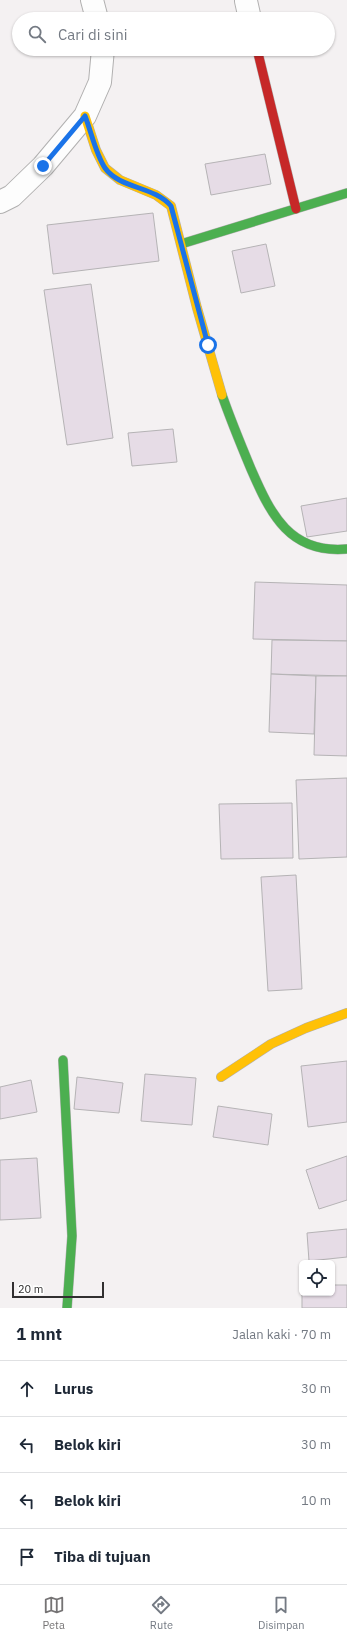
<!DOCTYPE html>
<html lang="id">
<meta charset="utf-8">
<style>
:root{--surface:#fff;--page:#f6f6f7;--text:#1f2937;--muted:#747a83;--line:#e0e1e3;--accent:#757374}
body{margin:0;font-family:"IBM Plex Sans",sans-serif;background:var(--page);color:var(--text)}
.controls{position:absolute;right:12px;bottom:12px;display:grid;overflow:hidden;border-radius:6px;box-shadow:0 1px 3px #0004}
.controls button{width:36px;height:36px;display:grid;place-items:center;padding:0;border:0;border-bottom:1px solid var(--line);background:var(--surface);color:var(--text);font:20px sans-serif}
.scale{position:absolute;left:12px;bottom:10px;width:92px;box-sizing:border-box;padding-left:4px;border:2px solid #312f30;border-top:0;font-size:11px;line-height:14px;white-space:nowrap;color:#312f30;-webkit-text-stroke:3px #fff;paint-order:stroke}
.stop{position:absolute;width:12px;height:12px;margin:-9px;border:3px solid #1a73e8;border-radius:50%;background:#fff}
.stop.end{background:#1a73e8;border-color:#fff;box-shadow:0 1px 4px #0008}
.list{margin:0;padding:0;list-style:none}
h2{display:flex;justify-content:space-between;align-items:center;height:52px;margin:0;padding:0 16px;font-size:17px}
h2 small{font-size:13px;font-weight:400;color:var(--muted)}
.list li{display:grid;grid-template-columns:26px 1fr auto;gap:12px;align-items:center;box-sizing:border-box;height:56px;padding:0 16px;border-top:1px solid var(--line)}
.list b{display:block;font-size:15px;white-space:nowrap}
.list em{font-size:13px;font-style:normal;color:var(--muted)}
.icon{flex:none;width:22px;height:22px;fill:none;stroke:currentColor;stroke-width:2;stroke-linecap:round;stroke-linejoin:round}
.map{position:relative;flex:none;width:347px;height:1308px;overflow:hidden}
.search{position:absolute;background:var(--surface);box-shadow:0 1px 3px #0004;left:12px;right:12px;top:12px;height:44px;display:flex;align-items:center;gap:10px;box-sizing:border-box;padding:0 14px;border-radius:22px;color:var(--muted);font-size:15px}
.sheet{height:276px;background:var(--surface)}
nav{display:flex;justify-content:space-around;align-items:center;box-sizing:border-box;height:56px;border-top:1px solid var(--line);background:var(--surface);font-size:11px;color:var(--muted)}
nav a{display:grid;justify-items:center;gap:2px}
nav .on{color:var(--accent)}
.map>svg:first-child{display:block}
.building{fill:#e6dce6;stroke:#b5b3b5}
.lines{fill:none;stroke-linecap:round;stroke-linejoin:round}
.street-casing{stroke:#b1b0b0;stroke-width:24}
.fast-casing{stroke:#b1b0b0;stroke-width:10}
.slow-casing{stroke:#b1b0b0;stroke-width:10}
.jam-casing{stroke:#b1b0b0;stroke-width:10}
.street{stroke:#fdfdfd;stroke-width:22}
.fast{stroke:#4caf50;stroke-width:9}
.slow{stroke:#ffc107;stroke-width:9}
.jam{stroke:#c62828;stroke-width:9}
.route{stroke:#1a73e8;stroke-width:5}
</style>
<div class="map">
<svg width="347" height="1308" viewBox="0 0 347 1308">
<rect width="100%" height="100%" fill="#f4f1f2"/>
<g class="building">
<path d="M265 154 271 184 211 195 205 164Z"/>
<path d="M153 213 159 261 53 274 47 225Z"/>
<path d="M266 244 275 286 241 293 232 251Z"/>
<path d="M91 284 113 438 67 445 44 290Z"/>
<path d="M173 429 177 462 132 466 128 433Z"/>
<path d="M347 498V531L307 537 301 506Z"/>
<path d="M255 582 347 585V641L253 639Z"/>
<path d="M272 640 347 641V676L271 674Z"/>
<path d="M271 674 316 676 314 734 269 732Z"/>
<path d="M316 676H347V756L314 755Z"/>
<path d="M347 778V857L299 859 296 780Z"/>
<path d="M292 803 293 858 221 859 219 804Z"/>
<path d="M296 875 302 989 268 991 261 877Z"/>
<path d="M347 1061V1122L308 1127 301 1066Z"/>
<path d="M145 1074 196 1078 192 1125 141 1121Z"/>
<path d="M77 1077 123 1083 119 1113 74 1109Z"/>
<path d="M31 1080 37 1112 0 1119V1087Z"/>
<path d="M218 1106 272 1114 268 1145 213 1137Z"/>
<path d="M347 1156V1200L319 1209 306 1170Z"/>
<path d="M37 1158 41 1218 0 1220V1160Z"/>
<path d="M347 1229V1257L309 1261 307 1233Z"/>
<path d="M332 1285H347V1308H302V1292L332 1293Z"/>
</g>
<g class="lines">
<defs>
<g id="street">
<path d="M92 0 97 19"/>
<path d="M246 1 250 19"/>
<path d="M0 202 12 196 43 166 85 116 100 82 103 49"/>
</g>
<g id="fast">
<path d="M181 244 347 193"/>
<path d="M222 395C231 421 241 445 251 469 271 515 290 554 347 549"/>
<path d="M63 1060 72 1236 67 1308"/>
</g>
<g id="slow">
<path d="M85 116 96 150 105 168 120 180 156 195 171 206 197 308 222 395"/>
<path d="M221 1077 271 1044 306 1028 347 1013"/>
</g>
<path id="jam" d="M257 49 296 209"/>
</defs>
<use href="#street" class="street-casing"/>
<use href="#fast" class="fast-casing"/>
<use href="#slow" class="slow-casing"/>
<use href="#jam" class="jam-casing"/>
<use href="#street" class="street"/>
<use href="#fast" class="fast"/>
<use href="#slow" class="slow"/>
<use href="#jam" class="jam"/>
</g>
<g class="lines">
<path class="route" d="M43 166 85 116C91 131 96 155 105 168 120 189 154 186 171 206L208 345"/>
</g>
</svg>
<div class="controls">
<button><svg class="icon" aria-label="locate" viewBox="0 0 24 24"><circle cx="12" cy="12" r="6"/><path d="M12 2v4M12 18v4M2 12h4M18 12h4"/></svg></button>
</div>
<div class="scale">20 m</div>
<div class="stop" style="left:208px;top:345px"></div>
<div class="stop end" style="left:43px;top:166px"></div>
<div class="search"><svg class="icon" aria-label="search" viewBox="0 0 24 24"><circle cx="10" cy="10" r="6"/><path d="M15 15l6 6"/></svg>Cari di sini</div>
</div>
<section class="sheet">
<h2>1 mnt<small>Jalan kaki · 70 m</small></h2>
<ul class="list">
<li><svg class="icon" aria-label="ahead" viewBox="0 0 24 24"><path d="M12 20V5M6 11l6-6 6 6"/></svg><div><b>Lurus</b></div><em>30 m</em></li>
<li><svg class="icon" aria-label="left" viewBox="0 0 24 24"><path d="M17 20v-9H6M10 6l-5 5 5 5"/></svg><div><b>Belok kiri</b></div><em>30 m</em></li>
<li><svg class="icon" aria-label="left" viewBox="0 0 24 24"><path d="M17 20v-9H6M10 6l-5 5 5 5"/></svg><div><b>Belok kiri</b></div><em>10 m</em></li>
<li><svg class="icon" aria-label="arrive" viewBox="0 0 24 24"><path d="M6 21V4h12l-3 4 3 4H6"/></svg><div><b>Tiba di tujuan</b></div></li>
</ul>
</section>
<nav>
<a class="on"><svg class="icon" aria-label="map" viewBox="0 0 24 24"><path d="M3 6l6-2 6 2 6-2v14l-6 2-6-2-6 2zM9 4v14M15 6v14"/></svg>Peta</a>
<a><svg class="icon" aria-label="directions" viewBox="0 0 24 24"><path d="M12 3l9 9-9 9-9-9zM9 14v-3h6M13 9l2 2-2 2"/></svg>Rute</a>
<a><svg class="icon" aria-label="saved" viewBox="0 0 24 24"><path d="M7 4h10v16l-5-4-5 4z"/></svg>Disimpan</a>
</nav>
